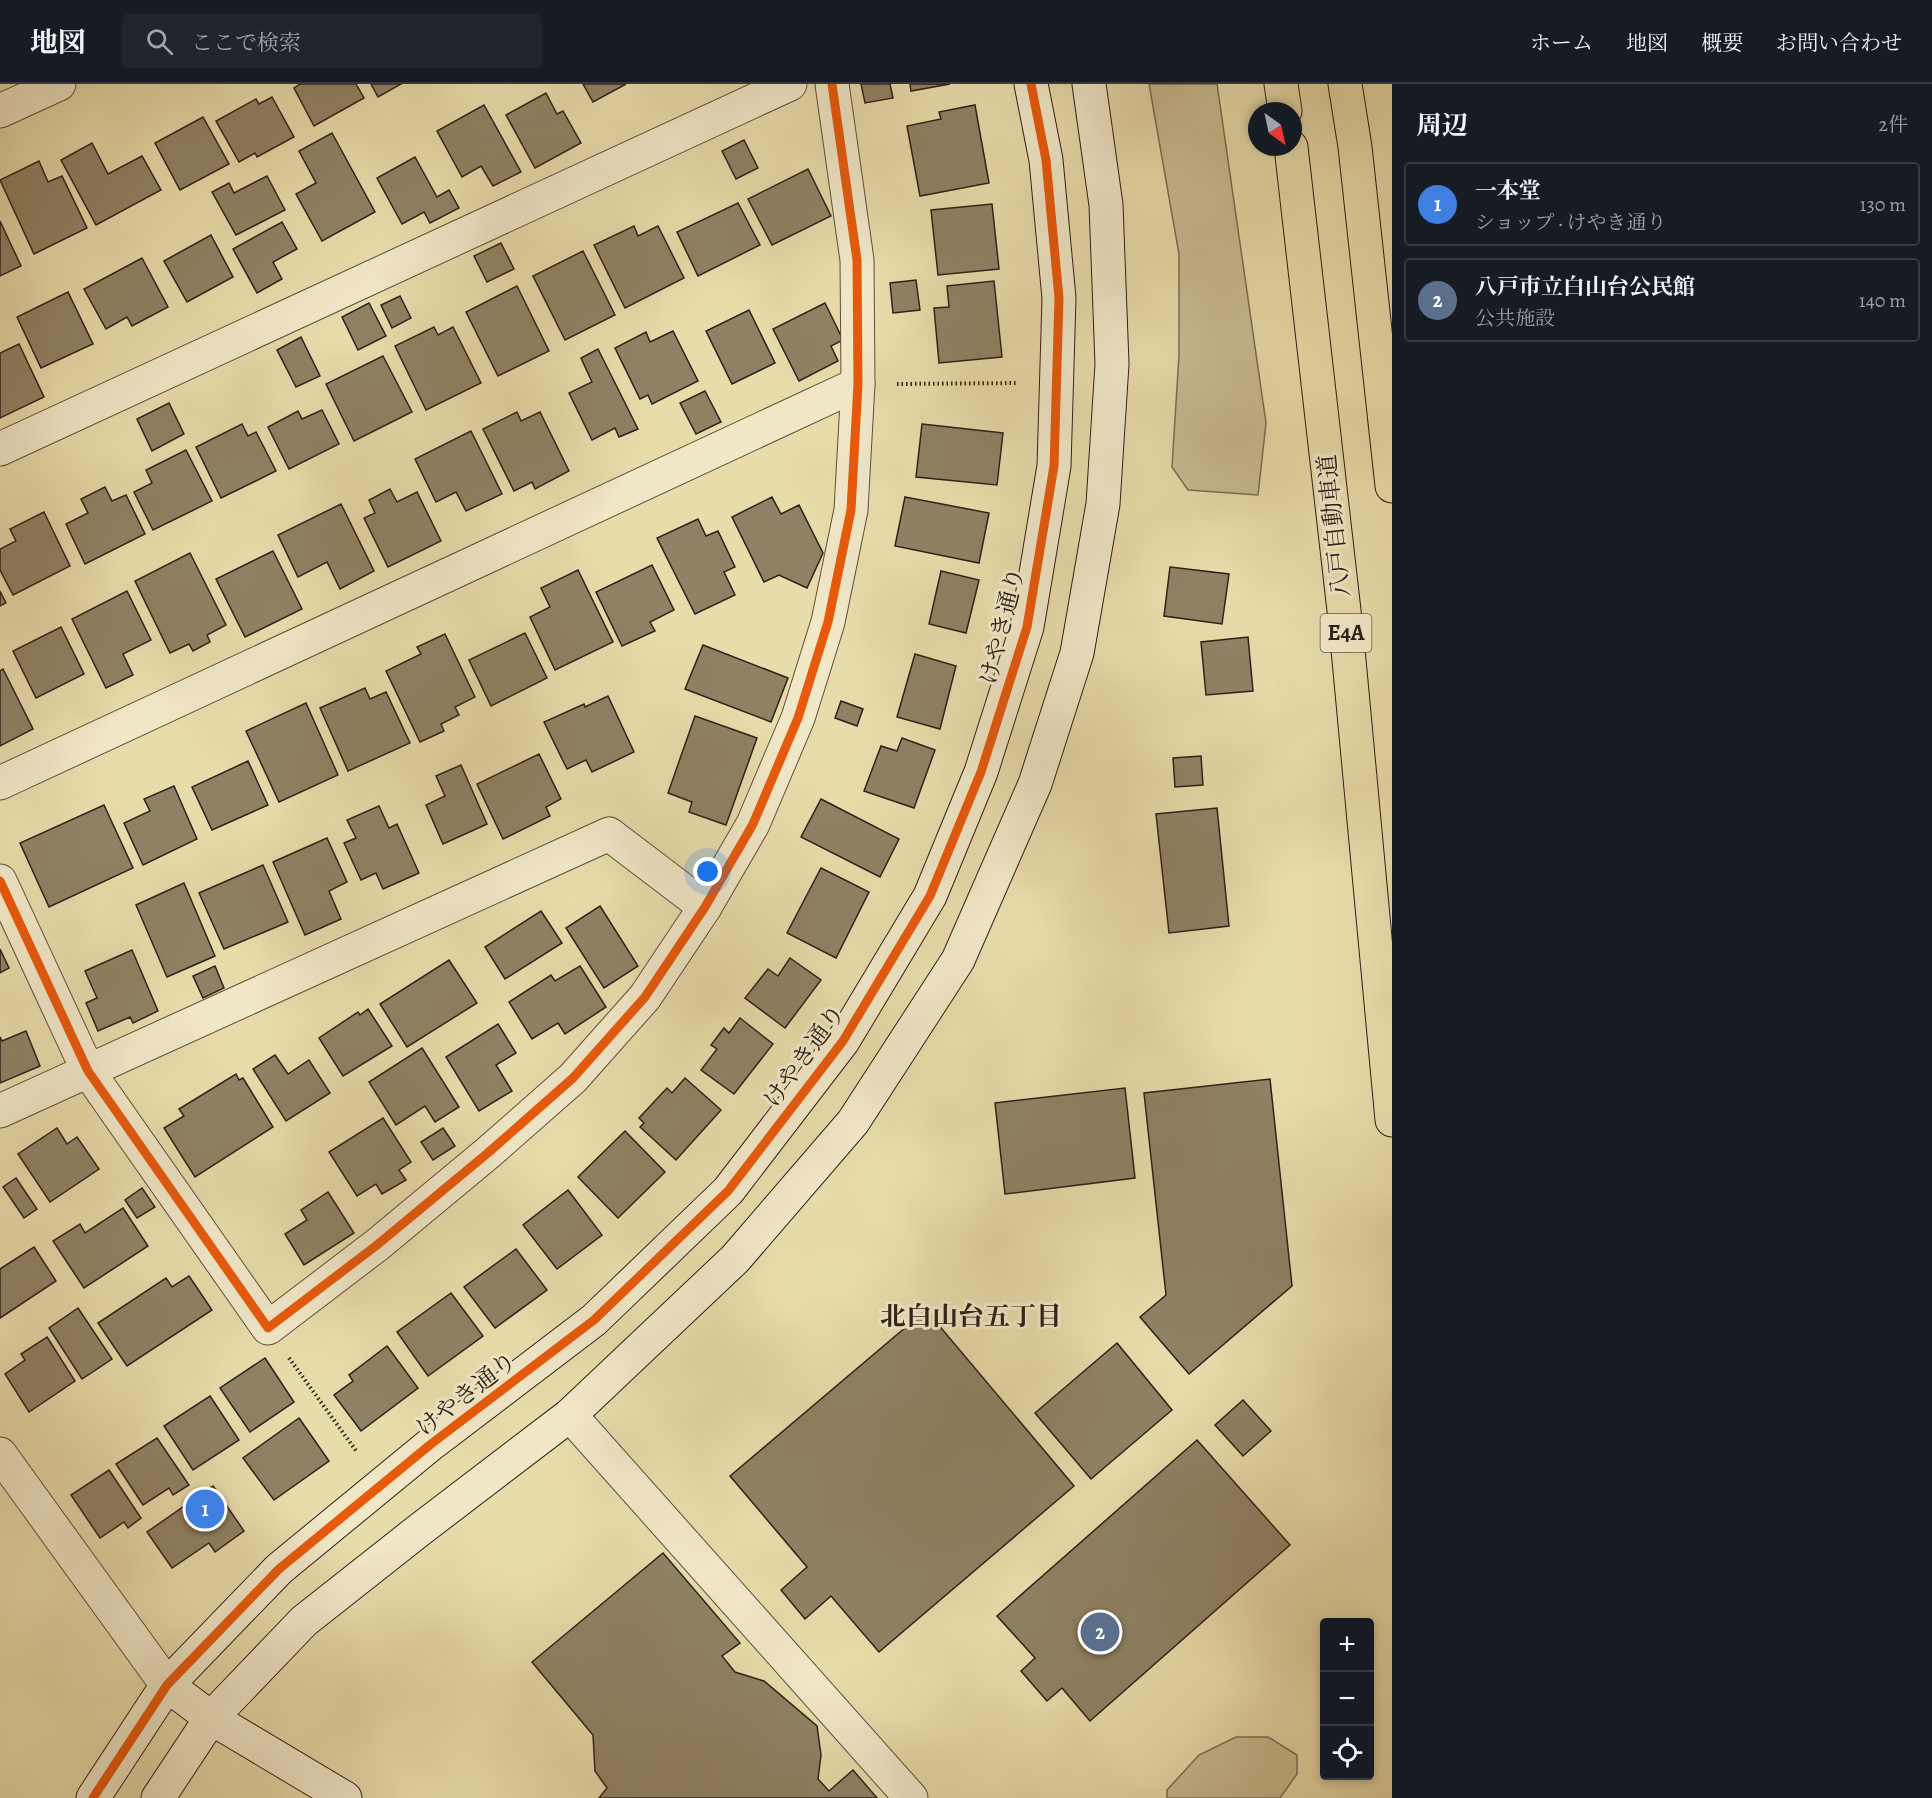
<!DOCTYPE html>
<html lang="ja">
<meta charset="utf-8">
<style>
:root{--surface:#171b24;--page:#20242c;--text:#f1f3f6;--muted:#9ea1a6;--line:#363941;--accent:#ea580c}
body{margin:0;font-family:Alegreya,"Noto Serif JP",serif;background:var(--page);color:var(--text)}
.controls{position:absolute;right:18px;bottom:18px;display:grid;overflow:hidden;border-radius:6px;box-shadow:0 3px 9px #0003}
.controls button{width:54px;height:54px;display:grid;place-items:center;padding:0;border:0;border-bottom:2px solid var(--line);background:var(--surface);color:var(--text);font:30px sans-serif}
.compass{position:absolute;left:1248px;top:18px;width:54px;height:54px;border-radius:50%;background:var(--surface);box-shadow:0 3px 9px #0003;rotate:147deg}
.you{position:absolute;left:708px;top:788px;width:21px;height:21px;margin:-15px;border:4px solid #fff;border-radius:50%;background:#1a73e8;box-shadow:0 0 0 9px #1a73e833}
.badge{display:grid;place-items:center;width:39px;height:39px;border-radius:50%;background:var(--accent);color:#fff;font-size:20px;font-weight:700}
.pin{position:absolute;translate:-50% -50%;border:3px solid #fff;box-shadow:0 2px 6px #0006}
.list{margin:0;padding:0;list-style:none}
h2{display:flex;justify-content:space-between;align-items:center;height:78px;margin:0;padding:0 24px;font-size:26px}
h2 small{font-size:20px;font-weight:400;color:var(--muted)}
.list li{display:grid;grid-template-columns:39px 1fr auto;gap:18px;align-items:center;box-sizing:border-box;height:84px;margin:0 12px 12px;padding:0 12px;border:2px solid var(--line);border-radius:6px}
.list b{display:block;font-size:22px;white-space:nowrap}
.list p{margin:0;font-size:20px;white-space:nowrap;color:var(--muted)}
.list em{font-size:20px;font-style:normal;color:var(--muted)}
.icon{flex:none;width:33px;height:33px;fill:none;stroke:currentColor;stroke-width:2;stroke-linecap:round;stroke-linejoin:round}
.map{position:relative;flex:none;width:1392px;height:1714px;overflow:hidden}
header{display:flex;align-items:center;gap:36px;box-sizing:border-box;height:84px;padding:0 30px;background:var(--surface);border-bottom:2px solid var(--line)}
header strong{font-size:28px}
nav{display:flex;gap:33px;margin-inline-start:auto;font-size:21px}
.search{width:420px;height:54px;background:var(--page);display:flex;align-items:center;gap:15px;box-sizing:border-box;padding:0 21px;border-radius:6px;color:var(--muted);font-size:22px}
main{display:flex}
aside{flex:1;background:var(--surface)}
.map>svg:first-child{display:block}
.green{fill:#c9bc92;stroke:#7b6e55;stroke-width:1.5}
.building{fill:#8f8264;stroke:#2d2018;stroke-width:1.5}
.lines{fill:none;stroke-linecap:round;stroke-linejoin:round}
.street-casing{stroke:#5c4f3d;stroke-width:35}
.secondary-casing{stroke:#2d2018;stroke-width:35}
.highway-casing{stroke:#2d2018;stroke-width:35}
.path{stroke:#2d2018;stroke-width:4;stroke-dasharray:1.5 3;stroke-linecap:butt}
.street{stroke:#f1e8c8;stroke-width:33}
.secondary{stroke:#f1e8c8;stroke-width:33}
.highway{stroke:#e9dcab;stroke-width:33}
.cycleway-casing{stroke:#f1e8c8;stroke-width:13}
.cycleway{stroke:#e8590c;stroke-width:9}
.labels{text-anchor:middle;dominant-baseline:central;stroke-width:6;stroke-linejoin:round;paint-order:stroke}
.shield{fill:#f1e8c8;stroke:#685c4d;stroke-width:1.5}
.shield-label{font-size:22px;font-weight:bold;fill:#2d2018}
.street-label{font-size:24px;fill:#2d2018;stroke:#f1e8c8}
.neighbourhood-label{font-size:26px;font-weight:bold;fill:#2d2018;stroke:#f1e8c8}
</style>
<header>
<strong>地図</strong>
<div class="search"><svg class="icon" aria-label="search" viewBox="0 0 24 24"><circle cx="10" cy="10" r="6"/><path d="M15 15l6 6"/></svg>ここで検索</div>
<nav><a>ホーム</a><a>地図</a><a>概要</a><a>お問い合わせ</a></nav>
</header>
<main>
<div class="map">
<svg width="1392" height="1714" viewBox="0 0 1392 1714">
<rect width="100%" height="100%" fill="#e9dcab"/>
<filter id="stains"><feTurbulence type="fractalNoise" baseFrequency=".00333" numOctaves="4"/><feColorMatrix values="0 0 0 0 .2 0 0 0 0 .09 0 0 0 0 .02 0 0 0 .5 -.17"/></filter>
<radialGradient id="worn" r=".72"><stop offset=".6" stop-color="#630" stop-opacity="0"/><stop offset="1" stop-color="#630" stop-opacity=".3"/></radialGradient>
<g class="green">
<path d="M1149 0H1217L1266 339 1258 411 1188 406 1172 383 1179 271V170Z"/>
<path d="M1236 1653H1268L1297 1671V1690L1280 1714H1167V1706L1199 1671Z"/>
</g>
<g class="building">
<path d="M300 0H356L364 14 314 42 294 4Z"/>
<path d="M371 0H401L378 13Z"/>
<path d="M583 0H626L593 18Z"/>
<path d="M861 0H890L893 14 865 19Z"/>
<path d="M910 0H950L911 7Z"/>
<path d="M546 9 557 30 563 27 581 59 535 84 506 31Z"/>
<path d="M272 13 294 53 257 73 255 69 239 78 216 37 256 15 259 20Z"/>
<path d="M484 21 521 88 493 102 481 82 462 93 437 47Z"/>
<path d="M975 21 989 99 920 112 907 42 941 35 939 28Z"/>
<path d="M203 33 229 80 180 106 155 59Z"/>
<path d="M332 49 375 128 322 157 296 110 316 99 299 67Z"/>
<path d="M744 56 758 84 736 95 722 67Z"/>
<path d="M92 59 108 90 142 72 161 106 96 141 61 76Z"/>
<path d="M415 73 437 113 449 106 459 124 430 139 424 128 402 140 377 94Z"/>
<path d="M39 77 48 98 62 92 87 144 34 170 0 96Z"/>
<path d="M808 85 831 132 772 161 748 115Z"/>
<path d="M267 92 285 126 236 151 212 108 229 99 234 109Z"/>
<path d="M738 119 760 161 698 192 677 148Z"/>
<path d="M992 120 999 185 938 191 931 126Z"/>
<path d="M0 137 21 182 0 192Z"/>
<path d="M282 138 297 165 273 178 282 195 257 209 233 165Z"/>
<path d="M634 142 638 152 658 142 684 194 625 224 594 161Z"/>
<path d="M211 151 233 193 187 218 164 177Z"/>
<path d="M501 159 514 185 487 198 474 172Z"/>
<path d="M583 167 615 231 565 256 533 192Z"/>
<path d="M142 174 168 223 132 242 127 233 106 245 84 205Z"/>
<path d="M916 196 920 226 893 229 890 199Z"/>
<path d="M994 197 1002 273 939 279 934 224 949 223 947 202Z"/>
<path d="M517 202 549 267 498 292 466 228Z"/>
<path d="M68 208 93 260 41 284 17 233Z"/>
<path d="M400 212 411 234 392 244 381 221Z"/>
<path d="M369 219 386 252 358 266 342 233Z"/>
<path d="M825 219 843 256 831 262 838 277 799 297 773 245Z"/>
<path d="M749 226 775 279 732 300 706 247Z"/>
<path d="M434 243 438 251 453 243 481 299 426 326 395 262Z"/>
<path d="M673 247 698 297 652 320 648 311 640 315 615 264 646 248 650 258Z"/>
<path d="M301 253 320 292 296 303 277 266Z"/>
<path d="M19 260 44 313 0 334V269Z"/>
<path d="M598 265 638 345 619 353 615 344 592 356 569 309 592 298 581 274Z"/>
<path d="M383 272 412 328 354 357 326 300Z"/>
<path d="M705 307 721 338 696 350 680 319Z"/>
<path d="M169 319 184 350 152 367 137 335Z"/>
<path d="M322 326 339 360 289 385 268 343 298 327 302 335Z"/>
<path d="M517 328 521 337 540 328 569 387 535 405 532 398 514 407 483 345Z"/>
<path d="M242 340 248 352 256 348 276 387 221 414 196 363Z"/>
<path d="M922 340 1003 349 997 401 916 393Z"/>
<path d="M471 347 502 410 466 427 456 408 436 418 415 375Z"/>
<path d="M186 366 212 417 153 446 134 408 152 399 146 386Z"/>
<path d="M105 403 112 417 126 411 145 450 85 480 66 440 88 429 81 415Z"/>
<path d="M390 405 397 418 417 408 441 457 388 483 364 434 375 429 369 416Z"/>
<path d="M772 413 781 430 799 421 823 469 807 504 779 491 764 498 732 433Z"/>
<path d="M905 413 989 429 979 479 895 462Z"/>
<path d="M341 420 374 487 340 505 327 478 298 493 278 451Z"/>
<path d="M44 428 70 482 13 511 0 486V465L16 457 10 445Z"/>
<path d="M698 435 706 452 718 447 735 483 724 488 735 511 695 530 657 454Z"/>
<path d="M273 467 302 525 245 553 216 495Z"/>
<path d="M190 469 226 541 207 551 210 558 193 567 189 560 170 569 135 497Z"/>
<path d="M652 481 674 526 650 538 655 547 622 562 596 508Z"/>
<path d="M1170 483 1229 490 1222 540 1164 532Z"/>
<path d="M578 486 613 558 555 586 530 533 550 523 541 504Z"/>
<path d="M941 487 979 496 966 549 929 540Z"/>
<path d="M0 507 6 519 0 522Z"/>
<path d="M127 507 151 556 123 570 133 591 106 604 72 535Z"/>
<path d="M61 543 84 590 36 614 13 567Z"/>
<path d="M525 549 547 594 491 622 469 576Z"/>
<path d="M445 550 475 613 455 623 459 631 441 640 444 647 420 658 386 587 421 570 417 563Z"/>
<path d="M1248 553 1253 607 1206 611 1201 558Z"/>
<path d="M703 561 788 594 771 638 685 605Z"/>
<path d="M915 570 956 582 940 645 897 633Z"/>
<path d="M3 585 33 645 0 662V587Z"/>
<path d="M365 604 370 615 386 608 410 659 348 687 320 624Z"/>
<path d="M608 612 634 668 592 688 586 676 567 685 544 638 584 620 585 623Z"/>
<path d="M841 617 863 625 857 642 835 634Z"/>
<path d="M306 619 338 691 279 718 246 647Z"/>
<path d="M695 632 757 654 726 741 689 728 692 718 668 709Z"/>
<path d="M902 654 935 666 914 724 864 707 881 662 897 667Z"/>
<path d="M539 670 561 715 546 723 550 732 503 755 477 700Z"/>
<path d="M1201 672 1203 701 1175 703 1173 674Z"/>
<path d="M248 677 268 721 212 746 192 703Z"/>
<path d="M461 681 487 740 443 760 426 721 445 712 436 692Z"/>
<path d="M174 702 197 755 143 781 124 739 150 727 144 715Z"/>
<path d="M821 715 899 755 880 793 801 753Z"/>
<path d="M104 721 133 784 49 823 20 759Z"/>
<path d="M379 722 389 744 397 740 419 789 383 805 376 789 361 796 344 759 356 754 347 736Z"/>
<path d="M1217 724 1229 842 1169 849 1156 730Z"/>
<path d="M327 754 347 798 329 807 341 835 305 851 273 778Z"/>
<path d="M263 781 288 838 224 865 199 809Z"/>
<path d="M821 784 869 808 836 874 787 849Z"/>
<path d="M184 799 215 872 167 893 136 821Z"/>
<path d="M600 822 638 882 604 904 566 844Z"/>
<path d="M541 827 562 859 505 895 485 863Z"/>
<path d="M0 865 9 884 0 889Z"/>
<path d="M132 866 158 927 133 939 130 933 98 947 86 919 97 914 85 887Z"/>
<path d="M790 874 821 896 785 944 745 914 768 885 778 892Z"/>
<path d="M449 876 477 919 407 963 380 920Z"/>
<path d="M215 882 224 904 203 914 193 892Z"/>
<path d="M580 882 606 923 565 950 558 939 532 955 509 918 551 891 555 897Z"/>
<path d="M368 925 392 962 343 992 319 954 358 928 360 931Z"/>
<path d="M740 934 773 960 734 1010 701 986 717 965 711 961 724 944 729 949Z"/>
<path d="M498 940 516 969 496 981 512 1007 479 1027 446 973Z"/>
<path d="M26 947 40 982 0 999V953L2 957Z"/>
<path d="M422 964 459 1023 435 1038 425 1022 396 1041 369 998Z"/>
<path d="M275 971 288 990 309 976 330 1009 286 1037 253 985Z"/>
<path d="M236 990 239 996 243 994 273 1043 195 1093 164 1044 184 1032 179 1025Z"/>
<path d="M685 994 721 1026 676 1076 640 1043 644 1039 639 1034 667 1004 672 1009Z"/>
<path d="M1270 995 1292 1202 1189 1290 1140 1233 1166 1211 1144 1009Z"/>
<path d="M1125 1004 1135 1094 1005 1110 995 1019Z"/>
<path d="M383 1034 411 1078 399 1086 406 1096 382 1110 376 1100 357 1112 329 1068Z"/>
<path d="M57 1044 67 1060 77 1053 99 1085 50 1118 18 1070Z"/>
<path d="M443 1044 455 1062 433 1076 421 1058Z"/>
<path d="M625 1047 665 1088 618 1134 578 1093Z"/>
<path d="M16 1094 37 1125 24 1134 3 1103Z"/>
<path d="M142 1104 155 1123 137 1134 125 1116Z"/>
<path d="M568 1106 602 1151 557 1185 523 1141Z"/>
<path d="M328 1108 354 1149 304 1181 285 1150 307 1136 301 1126Z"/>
<path d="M123 1124 148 1162 84 1204 53 1157 80 1140 85 1149Z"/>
<path d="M34 1163 56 1197 0 1234V1185Z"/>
<path d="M516 1165 547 1206 495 1244 464 1203Z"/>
<path d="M189 1192 212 1226 127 1282 98 1239 166 1194 172 1203Z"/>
<path d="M451 1209 483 1252 428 1292 397 1248Z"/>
<path d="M78 1224 112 1275 82 1295 49 1244Z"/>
<path d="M926 1226 1074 1402 879 1568 831 1512 805 1535 781 1506 807 1483 730 1392Z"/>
<path d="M47 1253 75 1297 29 1328 5 1290 25 1276 21 1270Z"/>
<path d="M1117 1259 1172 1326 1091 1395 1035 1329Z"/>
<path d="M387 1262 418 1304 361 1347 334 1311 353 1297 349 1291Z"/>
<path d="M265 1274 294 1318 250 1348 220 1304Z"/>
<path d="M210 1312 239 1356 193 1386 164 1342Z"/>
<path d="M1243 1316 1271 1347 1243 1372 1215 1341Z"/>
<path d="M299 1334 329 1377 274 1416 243 1374Z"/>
<path d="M157 1354 189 1401 173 1411 169 1404 143 1421 116 1380Z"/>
<path d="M1197 1356 1290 1461 1090 1637 1062 1604 1047 1617 1021 1587 1035 1574 997 1532Z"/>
<path d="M109 1386 141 1434 128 1444 124 1438 100 1454 71 1411Z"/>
<path d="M213 1402 244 1447 215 1468 209 1459 172 1484 147 1448Z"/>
<path d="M663 1469 740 1559 722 1572 735 1588 764 1597 817 1642 821 1671 818 1695 829 1707 853 1686 877 1714H599L607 1704 595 1687 593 1651 532 1578Z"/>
</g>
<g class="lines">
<defs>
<g id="street">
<path d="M0 27 59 0"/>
<path d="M0 365 790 0"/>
<path d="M0 699 858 300"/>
<path d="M0 797 88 987 268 1244 377 1161 489 1068 573 994 645 913 705 823 753 740 798 634 828 538 851 426 858 300 857 176 832 0"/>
<path d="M0 1027 609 750 705 823"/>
<path d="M570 1331 911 1714"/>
<path d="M0 1370 167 1601"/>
</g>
<g id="secondary">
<path d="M167 1601 211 1634 345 1714"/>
<path d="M93 1714 167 1601 279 1485 431 1360 594 1236 728 1107 843 957 930 812 981 688 1027 543 1054 382 1059 214 1046 76 1031 0"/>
<path d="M158 1714 211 1634 304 1537 418 1447 570 1331 735 1175 853 1038 958 876 1035 700 1077 569 1103 420 1112 280 1106 121 1089 0"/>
</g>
<g id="highway">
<path d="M1281 0 1285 27"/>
<path d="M1345 0 1355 63 1392 402"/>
<path d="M1291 63 1346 544 1392 1036"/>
</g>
</defs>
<use href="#street" class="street-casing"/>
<use href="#secondary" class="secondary-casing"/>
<use href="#highway" class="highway-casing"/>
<g class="path">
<path d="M897 300 1018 299"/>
<path d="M289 1274 357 1368"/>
</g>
<use href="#street" class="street"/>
<use href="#secondary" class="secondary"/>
<use href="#highway" class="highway"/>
<defs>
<g id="cycleway">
<path d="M0 797 88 987 268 1244 377 1161 489 1068 573 994 645 913 705 823 753 740 798 634 828 538 851 426 858 300 857 176 832 0"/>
<path d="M93 1714 167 1601 279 1485 431 1360 594 1236 728 1107 843 957 930 812 981 688 1027 543 1054 382 1059 214 1046 76 1031 0"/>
</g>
</defs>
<use href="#cycleway" class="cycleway-casing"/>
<use href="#cycleway" class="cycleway"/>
</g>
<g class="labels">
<rect class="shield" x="1320.5" y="530" width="51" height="38" rx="4.5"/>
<g class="shield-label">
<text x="1346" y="549">E4A</text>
</g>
<g class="street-label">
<text transform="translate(1334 442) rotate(-96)">八戸自動車道</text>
<text transform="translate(1002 542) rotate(-76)">けやき通り</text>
<text transform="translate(804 972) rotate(-54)">けやき通り</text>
<text transform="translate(466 1310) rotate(-38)">けやき通り</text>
</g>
<g class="neighbourhood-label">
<text x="971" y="1232">北白山台五丁目</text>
</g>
</g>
<rect width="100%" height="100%" filter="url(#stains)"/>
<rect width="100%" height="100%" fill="url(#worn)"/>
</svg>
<div class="controls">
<button>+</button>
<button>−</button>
<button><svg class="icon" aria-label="locate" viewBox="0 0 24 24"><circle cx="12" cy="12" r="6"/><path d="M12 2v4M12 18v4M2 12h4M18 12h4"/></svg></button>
</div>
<svg class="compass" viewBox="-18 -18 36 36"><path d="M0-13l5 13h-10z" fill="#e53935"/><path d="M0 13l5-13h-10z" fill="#9ea1a6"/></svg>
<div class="you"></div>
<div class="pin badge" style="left:205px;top:1425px;background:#3f7fe0">1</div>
<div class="pin badge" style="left:1100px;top:1548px;background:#5c6f8a">2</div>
</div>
<aside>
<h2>周辺<small>2件</small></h2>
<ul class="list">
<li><span class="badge" style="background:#3f7fe0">1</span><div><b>一本堂</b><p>ショップ · けやき通り</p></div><em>130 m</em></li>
<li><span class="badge" style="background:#5c6f8a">2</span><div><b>八戸市立白山台公民館</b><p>公共施設</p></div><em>140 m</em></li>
</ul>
</aside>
</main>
